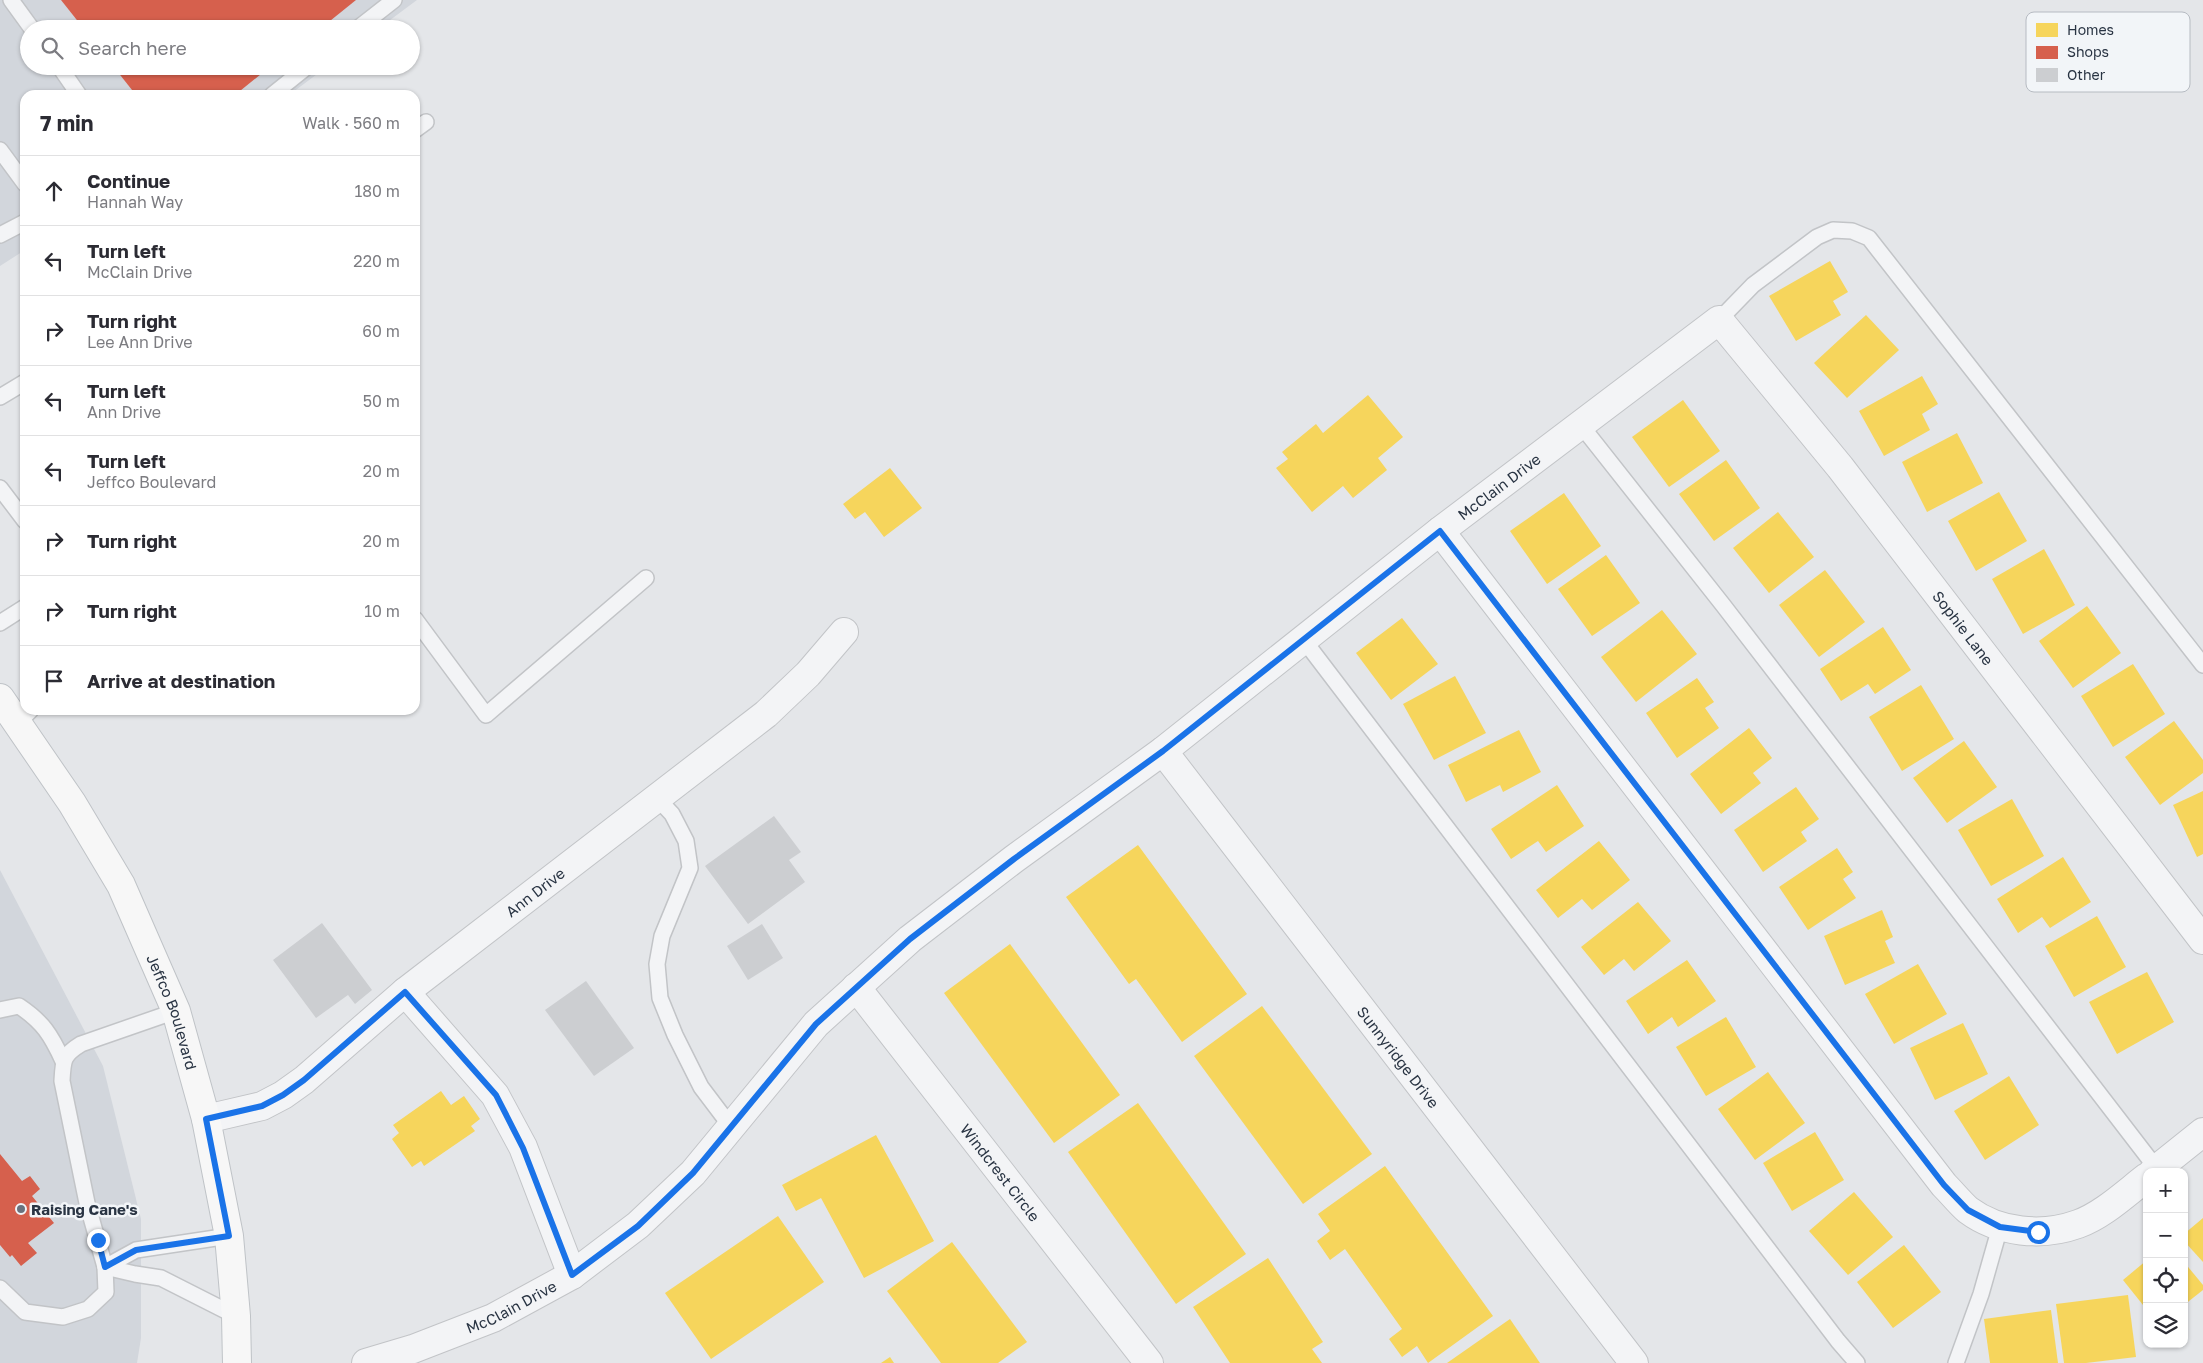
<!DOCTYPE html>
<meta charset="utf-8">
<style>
:root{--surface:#fff;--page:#f7f7f7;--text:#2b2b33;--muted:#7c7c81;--line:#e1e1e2}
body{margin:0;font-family:"Golos Text",sans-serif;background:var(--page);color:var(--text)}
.controls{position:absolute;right:15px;bottom:15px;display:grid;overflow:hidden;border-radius:10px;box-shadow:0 1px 4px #0004}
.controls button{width:45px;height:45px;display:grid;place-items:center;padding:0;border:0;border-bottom:1px solid var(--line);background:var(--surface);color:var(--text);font:25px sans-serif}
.stop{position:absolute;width:15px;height:15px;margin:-11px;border:4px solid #1a73e8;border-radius:50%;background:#fff}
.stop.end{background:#1a73e8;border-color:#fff;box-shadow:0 1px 5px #0008}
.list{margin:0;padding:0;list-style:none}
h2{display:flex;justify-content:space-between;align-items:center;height:65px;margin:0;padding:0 20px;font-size:21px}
h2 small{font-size:16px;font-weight:400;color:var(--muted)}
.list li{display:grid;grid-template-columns:32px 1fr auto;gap:15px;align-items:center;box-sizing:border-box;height:70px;padding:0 20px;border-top:1px solid var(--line)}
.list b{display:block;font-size:19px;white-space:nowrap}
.list p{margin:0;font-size:16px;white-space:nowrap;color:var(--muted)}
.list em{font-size:16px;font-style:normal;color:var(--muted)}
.icon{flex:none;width:28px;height:28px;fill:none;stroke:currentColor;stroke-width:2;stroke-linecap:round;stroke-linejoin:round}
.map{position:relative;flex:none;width:2203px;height:1363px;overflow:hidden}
.search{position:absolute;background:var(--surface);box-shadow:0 1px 4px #0004;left:20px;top:20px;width:400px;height:55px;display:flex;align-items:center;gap:12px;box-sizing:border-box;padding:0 18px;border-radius:28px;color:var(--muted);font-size:19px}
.panel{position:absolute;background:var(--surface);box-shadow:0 1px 4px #0004;left:20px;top:90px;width:400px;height:625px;border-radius:15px}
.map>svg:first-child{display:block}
.built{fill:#d2d6dc}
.homes{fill:#f6d55c}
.shops{fill:#d6604d}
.building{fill:#ccced1}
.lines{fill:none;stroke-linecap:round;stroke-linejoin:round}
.lane-casing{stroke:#c2c4c7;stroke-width:18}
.street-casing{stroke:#c2c4c7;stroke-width:30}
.primary-casing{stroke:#bfc3c7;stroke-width:30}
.lane{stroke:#f3f4f6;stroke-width:15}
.street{stroke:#f3f4f6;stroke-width:28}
.primary{stroke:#f7f7f7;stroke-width:28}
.route{stroke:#1a73e8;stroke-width:6}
.poi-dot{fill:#6a727d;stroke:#f2f5f8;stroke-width:2}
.labels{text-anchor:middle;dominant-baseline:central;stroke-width:5;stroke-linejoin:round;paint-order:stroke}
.street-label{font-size:15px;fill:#293443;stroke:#f2f5f8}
.poi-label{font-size:15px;font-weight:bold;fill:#293443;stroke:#f2f5f8;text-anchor:start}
.key{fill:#f2f5f8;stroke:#b6bbc2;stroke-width:1}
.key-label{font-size:14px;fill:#293443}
</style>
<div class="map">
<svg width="2203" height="1363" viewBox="0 0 2203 1363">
<rect width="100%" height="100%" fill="#e4e6e9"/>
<g class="built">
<path d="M0 0H417L378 29H29V66H328L289 95H25V250L0 266Z"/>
<path d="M0 870 103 1066 141 1219V1338L137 1363H0Z"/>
</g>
<g class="homes">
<path d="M1830 261 1848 292 1833 301 1841 315 1796 341 1769 296Z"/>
<path d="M1866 315 1899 350 1847 398 1814 363Z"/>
<path d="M1922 376 1938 404 1922 414 1930 430 1884 456 1859 411Z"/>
<path d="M1368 395 1403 437 1378 458 1387 470 1353 498 1343 486 1312 512 1276 468 1288 459 1282 452 1316 424 1323 433Z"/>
<path d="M1683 400 1720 451 1669 487 1632 437Z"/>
<path d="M1957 433 1983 483 1927 512 1902 462Z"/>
<path d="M1726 460 1760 508 1714 541 1679 494Z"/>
<path d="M890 468 922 508 884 537 865 512 855 519 843 504Z"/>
<path d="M1999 492 2027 541 1976 571 1948 521Z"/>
<path d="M1564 493 1601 546 1547 584 1510 531Z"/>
<path d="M1778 512 1814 557 1769 593 1733 548Z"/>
<path d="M2044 549 2075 605 2023 634 1992 579Z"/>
<path d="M1606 555 1640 603 1592 636 1558 589Z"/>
<path d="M1825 570 1865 622 1819 657 1779 605Z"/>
<path d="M2087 606 2121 653 2073 688 2039 641Z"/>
<path d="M1662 610 1697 654 1636 702 1601 657Z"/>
<path d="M1402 618 1438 664 1391 700 1356 653Z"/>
<path d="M1883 627 1911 670 1875 694 1868 684 1841 701 1820 669Z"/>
<path d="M2133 664 2165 714 2113 747 2081 696Z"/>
<path d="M1455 676 1486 733 1434 760 1403 704Z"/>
<path d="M1697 678 1714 702 1705 708 1719 728 1677 758 1646 713Z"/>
<path d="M1921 685 1954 739 1902 771 1869 717Z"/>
<path d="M2174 721 2203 760V773L2160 805 2125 757Z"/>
<path d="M1749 728 1772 758 1753 773 1761 783 1721 814 1690 774Z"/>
<path d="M1519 730 1541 772 1503 792 1500 785 1466 802 1448 765Z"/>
<path d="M1964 741 1997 787 1947 823 1913 778Z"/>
<path d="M1557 785 1584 826 1546 852 1538 841 1511 859 1491 829Z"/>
<path d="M1796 787 1819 819 1801 832 1807 841 1763 872 1734 830Z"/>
<path d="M2203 791V854L2197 857 2173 805Z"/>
<path d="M2012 799 2044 856 1991 886 1958 830Z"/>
<path d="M1599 841 1630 880 1592 910 1582 899 1558 918 1536 890Z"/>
<path d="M1138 845 1247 994 1182 1042 1136 979 1129 984 1066 897Z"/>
<path d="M1837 848 1853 872 1843 879 1856 898 1808 930 1779 887Z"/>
<path d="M2063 857 2091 902 2050 928 2042 917 2018 933 1997 899Z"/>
<path d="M1638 902 1671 941 1634 971 1624 959 1604 975 1581 947Z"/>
<path d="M1882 910 1893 937 1885 941 1895 963 1845 985 1824 936Z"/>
<path d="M2097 916 2126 967 2074 997 2045 946Z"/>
<path d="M1010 944 1120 1095 1054 1143 944 993Z"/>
<path d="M1687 960 1716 1001 1678 1027 1672 1017 1648 1034 1626 1001Z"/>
<path d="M1918 964 1947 1014 1894 1044 1865 994Z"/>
<path d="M2147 972 2174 1022 2117 1054 2089 1002Z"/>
<path d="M1262 1006 1372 1154 1303 1204 1194 1056Z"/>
<path d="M1726 1017 1756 1067 1706 1096 1676 1047Z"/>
<path d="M1963 1023 1988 1074 1935 1100 1910 1048Z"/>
<path d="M1768 1072 1805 1123 1755 1160 1718 1109Z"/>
<path d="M2009 1076 2039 1125 1985 1160 1954 1111Z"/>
<path d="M441 1091 451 1105 464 1096 480 1119 471 1126 475 1131 424 1166 421 1161 412 1167 392 1139 399 1133 393 1125Z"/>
<path d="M1138 1103 1246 1254 1176 1304 1068 1152Z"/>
<path d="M1815 1132 1844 1180 1792 1211 1763 1163Z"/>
<path d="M876 1135 934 1241 864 1278 821 1198 796 1211 782 1185Z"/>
<path d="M1385 1166 1493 1316 1428 1363 1417 1346 1402 1357 1389 1339 1402 1329 1345 1249 1330 1260 1317 1241 1330 1231 1318 1214Z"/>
<path d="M1854 1192 1893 1237 1848 1275 1809 1231Z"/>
<path d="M778 1216 824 1282 711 1359 665 1293Z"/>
<path d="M2203 1218V1262L2184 1241V1234Z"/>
<path d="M952 1242 1027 1342 998 1363H941L887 1291Z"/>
<path d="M1904 1245 1941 1292 1893 1328 1857 1282Z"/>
<path d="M1268 1258 1323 1342 1312 1349 1322 1363H1230L1193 1307Z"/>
<path d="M2147 1260V1310L2123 1280Z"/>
<path d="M2184 1262 2203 1285V1290L2184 1305Z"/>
<path d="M2128 1295 2136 1357 2086 1363H2064L2056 1304Z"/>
<path d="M2051 1310 2058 1363H1990L1984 1319Z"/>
<path d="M1510 1319 1540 1363H1447Z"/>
<path d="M890 1357 894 1363H881Z"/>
</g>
<g class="shops">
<path d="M61 0H356L320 29H84Z"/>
<path d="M113 66H271L235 95H136Z"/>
<path d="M0 1154 22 1181 30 1176 40 1189 32 1196 54 1223 28 1243 37 1253 21 1266 12 1255 10 1257 0 1245Z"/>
</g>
<g class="building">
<path d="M774 816 801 852 789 860 805 882 748 924 705 866Z"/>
<path d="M322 923 372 990 355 1004 348 995 316 1018 273 960Z"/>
<path d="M762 924 783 958 748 980 727 946Z"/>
<path d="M586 981 634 1048 594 1076 545 1010Z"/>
</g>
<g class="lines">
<defs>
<g id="lane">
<path d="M11 0 32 29"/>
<path d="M357 29 394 0"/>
<path d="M59 66 79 95"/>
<path d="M272 95 308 66"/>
<path d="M415 130 426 122"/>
<path d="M0 150 25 184"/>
<path d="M0 235 25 222"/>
<path d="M1719 320 1753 285 1817 237 1833 230 1852 231 1869 238 2203 665"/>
<path d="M0 397 25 382"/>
<path d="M1580 424 1723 605 2157 1169"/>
<path d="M0 488 25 521"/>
<path d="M415 619 486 715 646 578"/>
<path d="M0 623 25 607"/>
<path d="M1303 639 1838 1341 1857 1363"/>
<path d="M18 723 31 710"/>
<path d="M657 798 672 814 686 841 690 868 662 936 657 964 660 998 675 1035 701 1087 732 1128"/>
<path d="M0 1010 19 1006C43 1022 51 1035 63 1061"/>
<path d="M105 1267 135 1274 161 1278 236 1316"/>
<path d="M105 1267 136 1250 229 1236"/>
<path d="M0 1288 25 1312 63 1317 88 1309 106 1292 105 1267 87 1203 62 1081C63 1060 63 1055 81 1044L176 1011"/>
<path d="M1956 1363 1981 1294 2000 1227"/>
</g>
<g id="street">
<path d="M1440 531 1944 1185C1952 1193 1960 1203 1968 1210 1999 1233 2042 1237 2078 1224 2103 1215 2126 1193 2147 1177"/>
<path id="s1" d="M1163 751 1634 1363"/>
<path id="s2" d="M856 987 1149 1363"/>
<path d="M405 992 495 1095 523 1147 572 1275"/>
<path id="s3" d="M206 1119 262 1106 283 1095 304 1080 405 992 766 714 808 674 844 632"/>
<path d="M2153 1172 2203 1132"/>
<path id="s4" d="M366 1363 413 1349 493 1318 572 1275 638 1225 693 1173 816 1024 910 939 1014 859 1163 751 1440 531 1719 320 1840 467 2203 940"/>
</g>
<g id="primary">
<path id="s5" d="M0 698 72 803 121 885 176 1011 206 1119 229 1236 236 1316 237 1363"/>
</g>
</defs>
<use href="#lane" class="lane-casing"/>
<use href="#street" class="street-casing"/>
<use href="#primary" class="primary-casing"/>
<use href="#lane" class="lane"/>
<use href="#street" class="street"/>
<use href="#primary" class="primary"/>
</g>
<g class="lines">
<path class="route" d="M98 1240 105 1267 136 1250 229 1236 206 1119 262 1106 283 1095 304 1080 405 992 496 1095 523 1148 572 1275 638 1226 693 1173 816 1024 910 939 1014 859 1163 751 1440 531 1944 1185 1968 1210 2000 1227 2038 1232"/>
</g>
<circle class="poi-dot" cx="21" cy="1209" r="5"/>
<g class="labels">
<g class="street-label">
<text stroke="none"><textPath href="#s4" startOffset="1446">McClain Drive</textPath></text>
<text stroke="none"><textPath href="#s4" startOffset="2115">Sophie Lane</textPath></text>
<text stroke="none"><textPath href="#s3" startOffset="405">Ann Drive</textPath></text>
<text stroke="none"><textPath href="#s5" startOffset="360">Jeffco Boulevard</textPath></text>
<text stroke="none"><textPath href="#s1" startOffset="386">Sunnyridge Drive</textPath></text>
<text stroke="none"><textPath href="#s2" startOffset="235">Windcrest Circle</textPath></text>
<text stroke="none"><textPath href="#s4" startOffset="156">McClain Drive</textPath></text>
</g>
<g class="poi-label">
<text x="31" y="1209">Raising Cane's</text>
</g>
</g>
<rect x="2026" y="12" width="164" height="80" rx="8" class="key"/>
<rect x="2036" y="23" width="22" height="14" fill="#f6d55c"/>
<rect x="2036" y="46" width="22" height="13" fill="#d6604d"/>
<rect x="2036" y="68" width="22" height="14" fill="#ccced1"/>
<g class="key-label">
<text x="2067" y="35">Homes</text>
<text x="2067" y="57">Shops</text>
<text x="2067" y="80">Other</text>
</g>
</svg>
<div class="controls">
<button>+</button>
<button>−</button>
<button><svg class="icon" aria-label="locate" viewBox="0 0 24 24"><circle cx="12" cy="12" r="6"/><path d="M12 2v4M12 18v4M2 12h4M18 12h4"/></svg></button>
<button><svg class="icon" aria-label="layers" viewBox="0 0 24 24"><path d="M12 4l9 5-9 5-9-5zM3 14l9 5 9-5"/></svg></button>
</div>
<div class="stop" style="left:2038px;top:1232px"></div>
<div class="stop end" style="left:98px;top:1240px"></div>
<div class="search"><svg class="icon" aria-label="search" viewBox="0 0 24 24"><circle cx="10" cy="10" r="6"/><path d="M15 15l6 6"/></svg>Search here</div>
<section class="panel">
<h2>7 min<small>Walk · 560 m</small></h2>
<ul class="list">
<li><svg class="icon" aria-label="ahead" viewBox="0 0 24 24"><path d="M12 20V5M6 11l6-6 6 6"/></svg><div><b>Continue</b><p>Hannah Way</p></div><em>180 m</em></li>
<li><svg class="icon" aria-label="left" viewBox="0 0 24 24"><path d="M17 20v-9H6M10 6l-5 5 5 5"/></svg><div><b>Turn left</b><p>McClain Drive</p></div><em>220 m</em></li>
<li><svg class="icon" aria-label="right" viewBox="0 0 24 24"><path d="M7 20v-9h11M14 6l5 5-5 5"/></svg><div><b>Turn right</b><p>Lee Ann Drive</p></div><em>60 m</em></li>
<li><svg class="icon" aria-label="left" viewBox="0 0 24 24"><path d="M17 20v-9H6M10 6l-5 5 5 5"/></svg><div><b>Turn left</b><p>Ann Drive</p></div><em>50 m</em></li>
<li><svg class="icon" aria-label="left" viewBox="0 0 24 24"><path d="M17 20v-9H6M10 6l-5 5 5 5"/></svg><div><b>Turn left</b><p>Jeffco Boulevard</p></div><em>20 m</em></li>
<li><svg class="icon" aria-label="right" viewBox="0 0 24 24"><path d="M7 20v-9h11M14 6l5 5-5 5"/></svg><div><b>Turn right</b></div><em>20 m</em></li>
<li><svg class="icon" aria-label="right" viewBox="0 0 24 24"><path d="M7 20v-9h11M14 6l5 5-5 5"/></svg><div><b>Turn right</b></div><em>10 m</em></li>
<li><svg class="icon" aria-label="arrive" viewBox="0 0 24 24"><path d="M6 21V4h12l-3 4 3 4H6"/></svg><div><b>Arrive at destination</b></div></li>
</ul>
</section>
</div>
